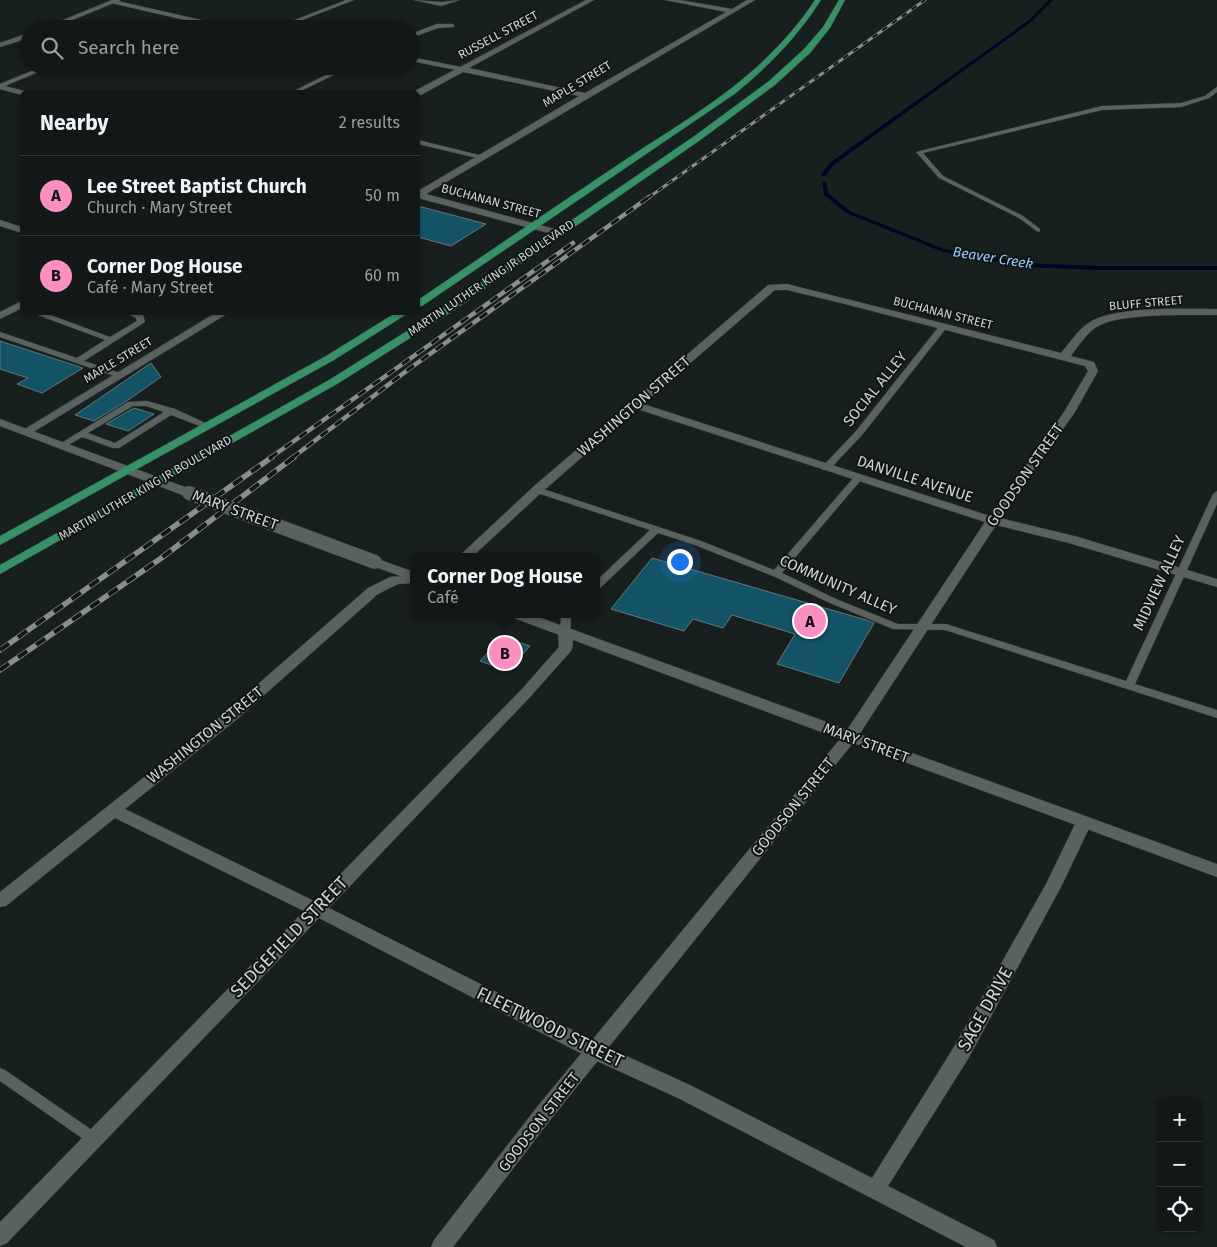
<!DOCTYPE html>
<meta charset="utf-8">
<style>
:root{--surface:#121717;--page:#1b2020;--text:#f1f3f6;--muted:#9c9fa1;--line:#313636;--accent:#fc8fc1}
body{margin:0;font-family:"Fira Sans",sans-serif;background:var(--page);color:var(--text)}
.controls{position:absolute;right:15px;bottom:15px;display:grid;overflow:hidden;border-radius:8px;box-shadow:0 1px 4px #0004}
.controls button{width:45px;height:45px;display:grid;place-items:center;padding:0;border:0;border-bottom:1px solid var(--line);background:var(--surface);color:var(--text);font:25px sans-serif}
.you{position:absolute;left:679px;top:561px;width:18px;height:18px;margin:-12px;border:4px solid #fff;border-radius:50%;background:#1a73e8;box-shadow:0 0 0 8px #1a73e833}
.badge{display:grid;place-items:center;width:32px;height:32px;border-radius:50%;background:var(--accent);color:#111;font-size:16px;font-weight:700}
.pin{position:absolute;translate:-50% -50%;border:2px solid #fff;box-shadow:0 1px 5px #0006}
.popup{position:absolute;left:410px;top:553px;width:190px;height:65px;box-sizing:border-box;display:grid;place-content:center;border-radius:8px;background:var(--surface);filter:drop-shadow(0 1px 4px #0005);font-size:16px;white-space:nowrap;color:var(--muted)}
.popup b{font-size:19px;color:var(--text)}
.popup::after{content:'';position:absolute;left:50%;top:100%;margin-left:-10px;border:10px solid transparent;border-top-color:var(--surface)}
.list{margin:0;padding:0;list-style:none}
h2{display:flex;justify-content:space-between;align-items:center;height:65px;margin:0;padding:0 20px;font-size:21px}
h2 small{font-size:16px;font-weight:400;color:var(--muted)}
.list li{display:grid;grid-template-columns:32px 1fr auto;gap:15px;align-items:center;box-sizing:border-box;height:80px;padding:0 20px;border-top:1px solid var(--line)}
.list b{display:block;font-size:19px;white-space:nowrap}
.list p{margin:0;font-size:16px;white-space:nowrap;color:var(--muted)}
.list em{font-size:16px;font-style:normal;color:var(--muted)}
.icon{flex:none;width:28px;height:28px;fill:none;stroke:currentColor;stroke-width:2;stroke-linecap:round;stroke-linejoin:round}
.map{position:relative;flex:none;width:1217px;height:1247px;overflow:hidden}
.search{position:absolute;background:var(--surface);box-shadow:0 1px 4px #0004;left:20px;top:20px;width:400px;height:55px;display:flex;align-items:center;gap:12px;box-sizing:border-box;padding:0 18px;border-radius:28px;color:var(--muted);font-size:19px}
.panel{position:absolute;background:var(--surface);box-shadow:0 1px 4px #0004;left:20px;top:90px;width:400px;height:225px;border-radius:8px}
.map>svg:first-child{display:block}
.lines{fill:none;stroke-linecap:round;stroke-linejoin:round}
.stream{fill:#000522;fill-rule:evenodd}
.building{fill:#125466;stroke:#6b7376}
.service-casing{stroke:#343939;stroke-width:1}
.minor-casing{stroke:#343939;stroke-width:1}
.tertiary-casing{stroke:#343939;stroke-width:1}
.secondary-casing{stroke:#343939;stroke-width:1}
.primary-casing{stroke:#343939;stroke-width:1}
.service{fill:#596261;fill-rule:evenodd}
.minor{fill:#596261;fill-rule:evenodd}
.tertiary{fill:#596261;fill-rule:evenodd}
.secondary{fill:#596261;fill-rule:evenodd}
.primary{fill:#389067;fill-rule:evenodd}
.rail-far2-casing{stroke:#888e8e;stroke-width:3}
.rail-far1-casing{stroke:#888e8e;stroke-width:4.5}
.rail-casing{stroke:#888e8e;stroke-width:5.5}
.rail-far2{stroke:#0f1615;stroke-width:2;stroke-dasharray:6;stroke-linecap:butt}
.rail-far1{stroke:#0f1615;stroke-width:3;stroke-dasharray:9;stroke-linecap:butt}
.rail{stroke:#0f1615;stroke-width:4;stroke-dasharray:11;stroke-linecap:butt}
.secondary-bridge-casing{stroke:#343939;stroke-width:15;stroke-linecap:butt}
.secondary-bridge{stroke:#596261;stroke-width:14}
.labels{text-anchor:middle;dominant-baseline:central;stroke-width:4;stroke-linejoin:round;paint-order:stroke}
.far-street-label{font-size:12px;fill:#ced3d3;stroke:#0f1615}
.far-water-label{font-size:14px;font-style:italic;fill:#9bc5fa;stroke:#0f1615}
.street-label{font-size:15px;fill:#ced3d3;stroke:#0f1615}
.near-street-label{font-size:18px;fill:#ced3d3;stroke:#0f1615}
</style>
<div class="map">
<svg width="1217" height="1247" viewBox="0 0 1217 1247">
<rect width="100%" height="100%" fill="#181f1f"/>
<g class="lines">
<g class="stream">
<path d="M1049 0H1053L1031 22 835 164 825 176H821V174L831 162 1029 20Z"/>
<path d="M822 181 826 182 828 193 850 211 944 249 1023 263 1100 266H1217V270H1100L1023 267 943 252 846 213 824 195Z"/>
</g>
</g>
<g class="building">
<path d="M418 206 486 224 451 246 418 237Z"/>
<path d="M0 341 83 368 42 393 17 384 28 378 0 369Z"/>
<path d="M151 363 161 377 128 400 94 421 75 415Z"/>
<path d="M134 408 154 414 128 431 106 424Z"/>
<path d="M652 558 866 620 874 623 839 683 777 664 795 634 732 615 723 628 693 619 684 631 611 609Z"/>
<path d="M502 637 530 646 508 671 480 661Z"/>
</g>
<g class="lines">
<defs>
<g id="service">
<path d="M113 0 232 27 234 29H224L111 3Z"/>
<path d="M346 0H354L279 29H272Z"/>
<path d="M414 0 441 2 460 0 441 6Z"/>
<path d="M452 24 454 25V27L438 28 411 38V34L437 24Z"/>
<path d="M411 57 461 67 464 69 461 71 411 61Z"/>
<path d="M44 66H53L0 88V84Z"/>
<path d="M129 66H171L152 71Z"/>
<path d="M344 66H352L299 92H292Z"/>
<path d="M1217 87V92L1209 98 1181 107 1102 110 923 153 943 176 1023 216 1040 229V231L1038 232 1019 218 939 178 916 152 1102 106 1181 103 1205 96Z"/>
<path d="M418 140 483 156 484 157 481 159 418 144Z"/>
<path d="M30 312H42L110 337 137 321 136 318 124 312H135L143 315 145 322 84 361 123 374 124 376 120 378 0 337V332L77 358 105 340Z"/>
<path d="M941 324H944L948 326 862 435 829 470H823L822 468 823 466 856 431Z"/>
<path d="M147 401 175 409 212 426 208 429 205 428 171 415 119 448H113L82 437 65 447 62 448 58 445 128 402ZM133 406H146L164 412 115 443 88 433Z"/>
<path d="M858 475 862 478 861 480 782 573 836 599 898 624H946L1126 681 1213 494 1217 491V504L1135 684 1217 710V718L945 630 893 629 830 603 773 576 695 545 658 533 599 589 596 590V581L650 530 534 492 533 490 534 488H540L701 541 774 570 855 476Z"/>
<path d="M563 614H574L571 618 570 632 565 635 560 632 561 617Z"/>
<path d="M0 1068 5 1070 99 1135 101 1139 99 1143 94 1145 89 1143 0 1081Z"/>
</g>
<g id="minor">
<path d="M586 0H594L469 68 585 93 726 12 665 0H680L732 9 747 0H755L426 194 562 231V235H556L418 198V191L579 96 463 72 421 95H418L415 91Z"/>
<path d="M0 85 25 91 26 92H22V95L0 89Z"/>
<path d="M0 220 22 227V233L0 226Z"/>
<path d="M787 284 1061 353C1070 343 1078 329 1090 322 1115 306 1186 309 1217 309V315C1189 315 1124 313 1100 325 1088 331 1079 345 1071 356L1094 362 1098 371 1075 412 1000 518 1078 537 1217 579V587L1069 543 996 525 855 741 850 742 845 741 843 737 845 733 985 522 637 409 541 493 472 557H458L533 487 768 285ZM775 290H787L841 303 1085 366 1088 371 1064 412 990 516 643 404Z"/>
<path d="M22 301V308L0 319V312Z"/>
<path d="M217 312H230L30 434 26 435 20 432Z"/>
<path d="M414 575V583L398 584 378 594 236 720 125 809 314 901 521 690 559 647 558 632 560 629H570C573 634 574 646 571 651L531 696 329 908 602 1045 692 1086 872 1178 954 1047 1046 884 1078 818 1084 816 1090 818 1092 822 1062 885 968 1059 888 1186 994 1240 997 1247H966L678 1098 588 1057 319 918 7 1243 0 1246V1222L304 911 115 818 6 906 0 907V892L226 712 368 588 390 577Z"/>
</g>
<g id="tertiary">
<path d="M112 0H121L51 29H41Z"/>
<path d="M29 33V38L0 47V43Z"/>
</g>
<g id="secondary">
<path d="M0 419 193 490 195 493 193 496H185L0 426Z"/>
<path d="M375 558 414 572V581L370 565 368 562Z"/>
<path d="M509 614H530L1217 864V877L853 743 551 1119 453 1247H431L434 1240 537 1107 840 739 511 617Z"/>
</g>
<g id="primary">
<path d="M815 0H821C797 37 770 65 736 93L422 306 418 307V300C487 253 556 206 625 160 699 111 764 76 815 0Z"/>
<path d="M839 0H845L830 28 810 53 775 85 699 141 450 313 337 384 0 574V565L329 380 442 309 693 137 769 81 804 49 823 27Z"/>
<path d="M397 312H410L334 360 0 545V536L326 356Z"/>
</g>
</defs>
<use href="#service" class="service-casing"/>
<use href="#minor" class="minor-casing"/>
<use href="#tertiary" class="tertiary-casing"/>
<use href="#secondary" class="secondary-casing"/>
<use href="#primary" class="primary-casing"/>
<use href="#service" class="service"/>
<use href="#minor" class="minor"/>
<use href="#tertiary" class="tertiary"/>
<use href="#secondary" class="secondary"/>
<use href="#primary" class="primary"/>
<defs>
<path id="rail-far2" d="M648 198 925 0"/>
<g id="rail-far1">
<path d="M270 458 573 243"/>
<path d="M292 458 409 369 649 197"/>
</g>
<g id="rail">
<path d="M0 650 272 457"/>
<path d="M0 670 160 559 294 457"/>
</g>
</defs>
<use href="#rail-far2" class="rail-far2-casing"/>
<use href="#rail-far1" class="rail-far1-casing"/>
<use href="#rail" class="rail-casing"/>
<use href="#rail-far2" class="rail-far2"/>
<use href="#rail-far1" class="rail-far1"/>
<use href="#rail" class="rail"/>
<defs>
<path id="secondary-bridge" d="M189 493 375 562"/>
</defs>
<use href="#secondary-bridge" class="secondary-bridge-casing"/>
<use href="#secondary-bridge" class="secondary-bridge"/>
</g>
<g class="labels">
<g class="far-street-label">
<text transform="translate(498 35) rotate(-28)">RUSSELL STREET</text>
<text transform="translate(577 84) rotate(-31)">MAPLE STREET</text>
<text transform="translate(491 201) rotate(15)">BUCHANAN STREET</text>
<text transform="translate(491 278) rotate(-34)">MARTIN LUTHER KING JR BOULEVARD</text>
<text transform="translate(1146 303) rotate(-5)">BLUFF STREET</text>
<text transform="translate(943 313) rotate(14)">BUCHANAN STREET</text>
<text transform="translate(118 360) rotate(-31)">MAPLE STREET</text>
<text transform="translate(145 488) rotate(-30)">MARTIN LUTHER KING JR BOULEVARD</text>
</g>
<g class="far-water-label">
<text transform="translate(993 258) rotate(9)">Beaver Creek</text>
</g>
<g class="street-label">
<text transform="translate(875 389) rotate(-51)">SOCIAL ALLEY</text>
<text transform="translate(634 406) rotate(-41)">WASHINGTON STREET</text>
<text transform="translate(1025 475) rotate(-55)">GOODSON STREET</text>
<text transform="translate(915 479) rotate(18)">DANVILLE AVENUE</text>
<text transform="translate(235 510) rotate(20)">MARY STREET</text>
<text transform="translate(1159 583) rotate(-65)">MIDVIEW ALLEY</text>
<text transform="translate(838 585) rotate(24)">COMMUNITY ALLEY</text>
<text transform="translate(205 735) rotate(-39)">WASHINGTON STREET</text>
<text transform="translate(866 743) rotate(20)">MARY STREET</text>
<text transform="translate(793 807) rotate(-51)">GOODSON STREET</text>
<text transform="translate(539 1122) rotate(-52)">GOODSON STREET</text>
</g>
<g class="near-street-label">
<text transform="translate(289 937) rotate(-46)">SEDGEFIELD STREET</text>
<text transform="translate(985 1009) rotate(-61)">SAGE DRIVE</text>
<text transform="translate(550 1027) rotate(26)">FLEETWOOD STREET</text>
</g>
</g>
</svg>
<div class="controls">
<button>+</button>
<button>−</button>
<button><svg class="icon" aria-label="locate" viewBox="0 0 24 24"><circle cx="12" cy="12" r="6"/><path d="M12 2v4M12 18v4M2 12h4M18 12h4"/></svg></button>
</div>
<div class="you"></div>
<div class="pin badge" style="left:810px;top:621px">A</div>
<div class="pin badge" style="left:505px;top:653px">B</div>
<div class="popup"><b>Corner Dog House</b>Café</div>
<div class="search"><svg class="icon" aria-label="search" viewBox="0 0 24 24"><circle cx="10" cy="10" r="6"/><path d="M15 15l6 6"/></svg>Search here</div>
<section class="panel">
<h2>Nearby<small>2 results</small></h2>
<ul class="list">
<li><span class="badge">A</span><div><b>Lee Street Baptist Church</b><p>Church · Mary Street</p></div><em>50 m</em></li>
<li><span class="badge">B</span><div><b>Corner Dog House</b><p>Café · Mary Street</p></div><em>60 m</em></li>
</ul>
</section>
</div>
